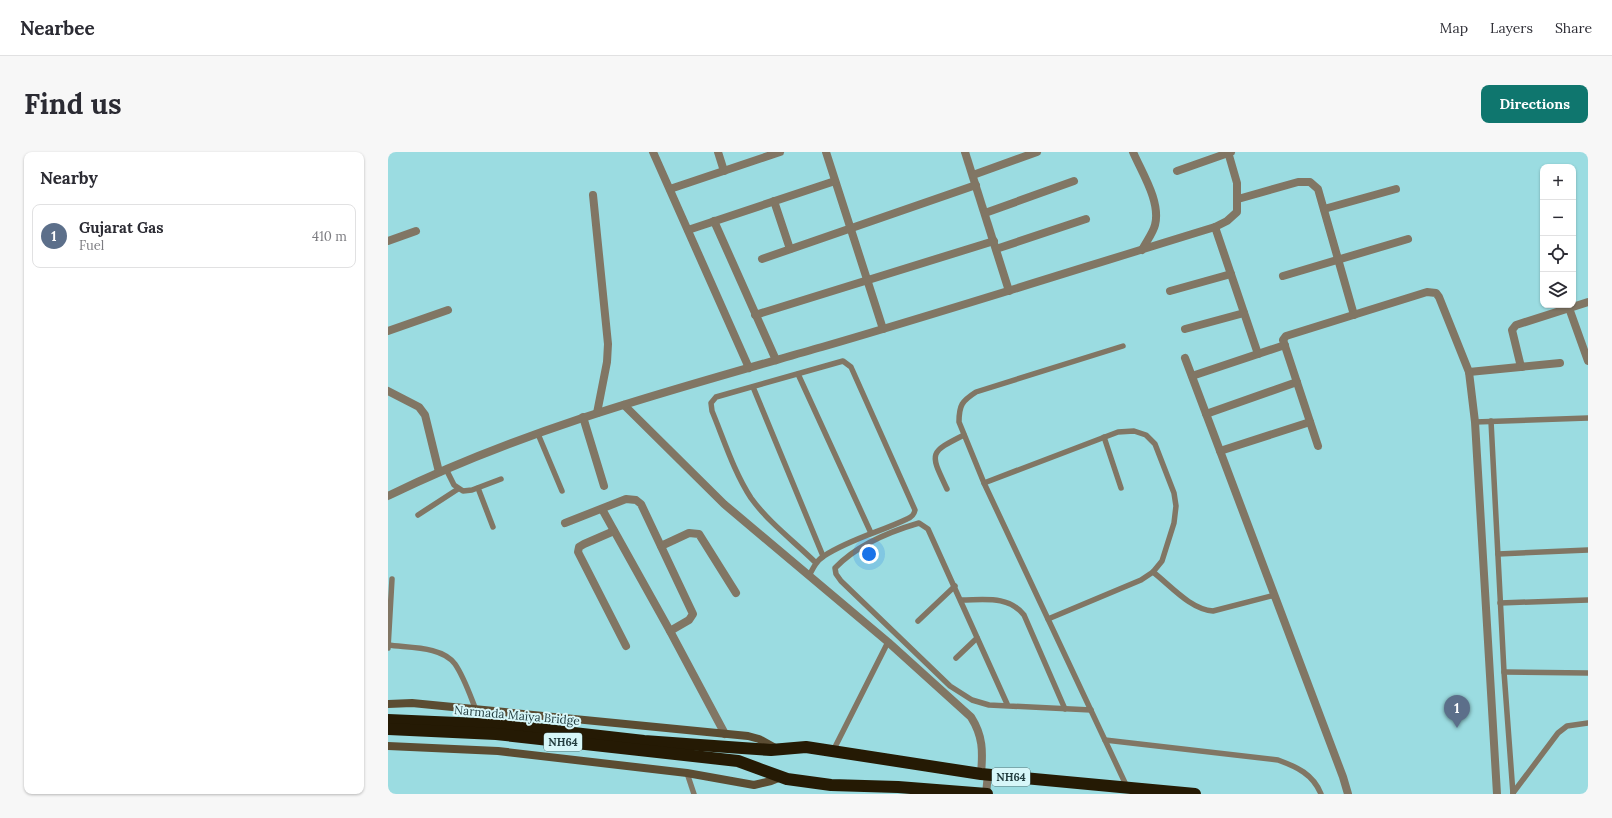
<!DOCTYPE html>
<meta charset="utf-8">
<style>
:root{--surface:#fff;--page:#f7f7f7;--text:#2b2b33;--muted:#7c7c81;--line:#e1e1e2;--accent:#0f766e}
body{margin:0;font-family:Lora,serif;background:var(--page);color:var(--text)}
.controls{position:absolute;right:12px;top:12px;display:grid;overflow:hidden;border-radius:8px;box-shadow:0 1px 3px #0004}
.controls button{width:36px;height:36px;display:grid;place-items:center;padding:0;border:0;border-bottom:1px solid var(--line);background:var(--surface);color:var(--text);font:20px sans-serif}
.you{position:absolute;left:481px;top:402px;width:14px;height:14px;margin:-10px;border:3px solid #fff;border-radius:50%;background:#1a73e8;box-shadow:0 0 0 6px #1a73e833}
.badge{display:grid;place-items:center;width:26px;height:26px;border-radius:50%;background:var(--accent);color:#fff;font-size:13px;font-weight:700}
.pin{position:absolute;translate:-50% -33px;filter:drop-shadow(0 1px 2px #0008)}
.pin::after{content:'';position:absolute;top:21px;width:14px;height:12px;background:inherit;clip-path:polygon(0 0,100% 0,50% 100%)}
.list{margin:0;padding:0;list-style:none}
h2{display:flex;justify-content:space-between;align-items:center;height:52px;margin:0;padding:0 16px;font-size:17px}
h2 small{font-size:13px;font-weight:400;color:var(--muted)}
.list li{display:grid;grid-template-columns:26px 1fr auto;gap:12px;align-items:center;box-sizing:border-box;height:64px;margin:0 8px 8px;padding:0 8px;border:1px solid var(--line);border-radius:8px}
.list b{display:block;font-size:15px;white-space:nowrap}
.list p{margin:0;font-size:13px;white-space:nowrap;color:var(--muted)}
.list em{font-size:13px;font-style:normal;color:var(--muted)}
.icon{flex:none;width:22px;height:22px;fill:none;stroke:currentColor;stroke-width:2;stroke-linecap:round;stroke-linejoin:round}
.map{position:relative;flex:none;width:1200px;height:642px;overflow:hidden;border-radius:8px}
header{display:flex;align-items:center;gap:24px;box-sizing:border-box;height:56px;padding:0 20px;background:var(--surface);border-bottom:1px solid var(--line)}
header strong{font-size:19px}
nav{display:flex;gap:22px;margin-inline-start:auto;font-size:14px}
.intro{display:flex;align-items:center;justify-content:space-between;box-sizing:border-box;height:96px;padding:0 24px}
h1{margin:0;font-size:28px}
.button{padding:10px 18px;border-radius:8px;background:var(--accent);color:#fff;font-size:14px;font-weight:700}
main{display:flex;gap:24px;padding:0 24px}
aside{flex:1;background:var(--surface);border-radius:8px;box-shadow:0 1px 3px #0004}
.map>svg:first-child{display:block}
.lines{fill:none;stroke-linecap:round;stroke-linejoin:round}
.lane{stroke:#817664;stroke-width:5.5}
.street{stroke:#817664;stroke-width:8}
.secondary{stroke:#5b4c32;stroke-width:8}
.highway{stroke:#251a04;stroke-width:12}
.labels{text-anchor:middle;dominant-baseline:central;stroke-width:4;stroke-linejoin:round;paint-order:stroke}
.shield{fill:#d7f7f9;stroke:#597678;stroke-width:1}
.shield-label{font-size:11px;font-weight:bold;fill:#233e40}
.street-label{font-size:12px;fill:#233e40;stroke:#d7f7f9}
</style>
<header>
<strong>Nearbee</strong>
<nav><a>Map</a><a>Layers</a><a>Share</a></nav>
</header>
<div class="intro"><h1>Find us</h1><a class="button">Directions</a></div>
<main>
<aside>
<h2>Nearby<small></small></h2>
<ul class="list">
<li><span class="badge" style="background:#5c6f8a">1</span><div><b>Gujarat Gas</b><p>Fuel</p></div><em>410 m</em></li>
</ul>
</aside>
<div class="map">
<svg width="1200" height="642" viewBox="0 0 1200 642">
<rect width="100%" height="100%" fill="#9bdce1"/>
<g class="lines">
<g class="lane">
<path d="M735 194 588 240C574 249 571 253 571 270L596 331 739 635"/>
<path d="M410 222 483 381"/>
<path d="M365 235 435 404"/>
<path d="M1103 269 1116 520 1125 642"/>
<path d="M1087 270 1200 266"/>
<path d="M150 282 174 339"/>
<path d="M716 285 733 336"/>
<path d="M58 317 66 333 75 339 84 338 113 327"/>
<path d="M596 331 730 280 746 279 758 283 767 292 786 341 788 354 786 371 774 409 765 420 753 428 660 467"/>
<path d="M90 336 105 375"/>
<path d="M559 337C542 301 540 301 576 283"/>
<path d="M30 363 70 337"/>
<path d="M1110 402 1200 398"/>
<path d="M765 420C783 434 802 457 825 459L887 443"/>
<path d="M421 424C425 416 429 408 436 404 462 387 492 380 519 367 524 365 526 363 527 358L463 215 455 209 328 245 323 251 324 259C336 288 346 320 363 346 381 371 407 390 428 411"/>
<path d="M573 448C596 448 620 443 636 463L677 557"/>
<path d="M1112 451 1200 448"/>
<path d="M530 469 567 434"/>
<path d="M0 493C21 496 54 494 67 512 76 525 82 543 88 558"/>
<path d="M0 496 4 427"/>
<path d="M568 506 589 486"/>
<path d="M1116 520 1200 521"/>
<path d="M620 554 540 377 531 371C500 380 469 393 447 416L448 422 453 429 562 534 584 548 601 553 703 558"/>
<path d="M717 588 890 608C909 615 925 622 933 642"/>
<path d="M445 599 500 490"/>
<path d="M299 621 306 642"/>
<path d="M1125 641 1170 581 1179 574 1200 571"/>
</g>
<g class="street">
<path d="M265 0 361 216"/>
<path d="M330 0 336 19"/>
<path d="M438 0 495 177"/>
<path d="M577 0 621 139"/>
<path d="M745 0C754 21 773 50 767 73 765 81 758 90 754 98"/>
<path d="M789 19 843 0"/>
<path d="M585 23 649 0"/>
<path d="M282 37 392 0"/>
<path d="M205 43 220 192 219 210 209 261"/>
<path d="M850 47 910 30H922L930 37 966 163"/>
<path d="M386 49 402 97"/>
<path d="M936 57 1008 37"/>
<path d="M597 61 686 29"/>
<path d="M326 69 388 208"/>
<path d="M827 75 870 202"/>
<path d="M300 78 447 29"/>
<path d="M0 89 28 79"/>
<path d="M608 97 698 67"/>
<path d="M374 107 588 33"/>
<path d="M895 124 1020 87"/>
<path d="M782 139 843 122"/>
<path d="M1181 156 1200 209"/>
<path d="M367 163 606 89"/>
<path d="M797 177 856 161"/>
<path d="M0 179 60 158"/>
<path d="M797 206 955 625 960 642"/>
<path d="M1133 215 1124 178 1128 173 1200 150"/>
<path d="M1081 220 1172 211"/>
<path d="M804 224 897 193"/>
<path d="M0 239 31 255 37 263 51 320"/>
<path d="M236 253 336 352 500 490 583 565C595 584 595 599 593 622"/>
<path d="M818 262 909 230"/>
<path d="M195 265 216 334"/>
<path d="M930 294 895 188 898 184 1039 140 1048 141 1051 145 1081 220 1087 270 1109 642"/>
<path d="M832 299 922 270"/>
<path d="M0 344C138 276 287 237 434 195 565 157 696 115 827 75L839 69 849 60V31L840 0"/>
<path d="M214 357 282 479 337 582"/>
<path d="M177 371 238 347 248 348 253 352 305 462 301 468 282 479"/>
<path d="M226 379 196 392 191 395 190 400 238 494"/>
<path d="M273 394 301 381 311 382 348 441"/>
<path d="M598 642 600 622"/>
</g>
<g class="secondary">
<path d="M0 552 24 551 360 584 371 587 389 597"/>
<path d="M0 594 110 599 299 621 366 633 383 629 393 625"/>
</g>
<g class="highway">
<path d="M0 568 116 573 256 589 354 596 383 598 418 595 593 622 807 642"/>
<path d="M0 577 108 582 350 609 399 627 443 633 510 635 599 642"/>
</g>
</g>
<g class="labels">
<g class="shield">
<rect x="156" y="581" width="38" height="18" rx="3"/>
<rect x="604" y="616" width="38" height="18" rx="3"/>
</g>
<g class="shield-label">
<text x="175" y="590">NH64</text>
<text x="623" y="625">NH64</text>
</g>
<g class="street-label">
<text transform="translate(129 563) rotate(5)">Narmada Maiya Bridge</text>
</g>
</g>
</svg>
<div class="controls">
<button>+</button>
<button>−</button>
<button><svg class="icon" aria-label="locate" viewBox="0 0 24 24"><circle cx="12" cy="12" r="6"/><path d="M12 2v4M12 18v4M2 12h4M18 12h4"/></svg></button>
<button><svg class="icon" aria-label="layers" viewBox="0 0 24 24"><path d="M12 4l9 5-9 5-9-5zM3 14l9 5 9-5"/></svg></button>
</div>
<div class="you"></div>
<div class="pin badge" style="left:1069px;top:576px;background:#5c6f8a">1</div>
</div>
</main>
